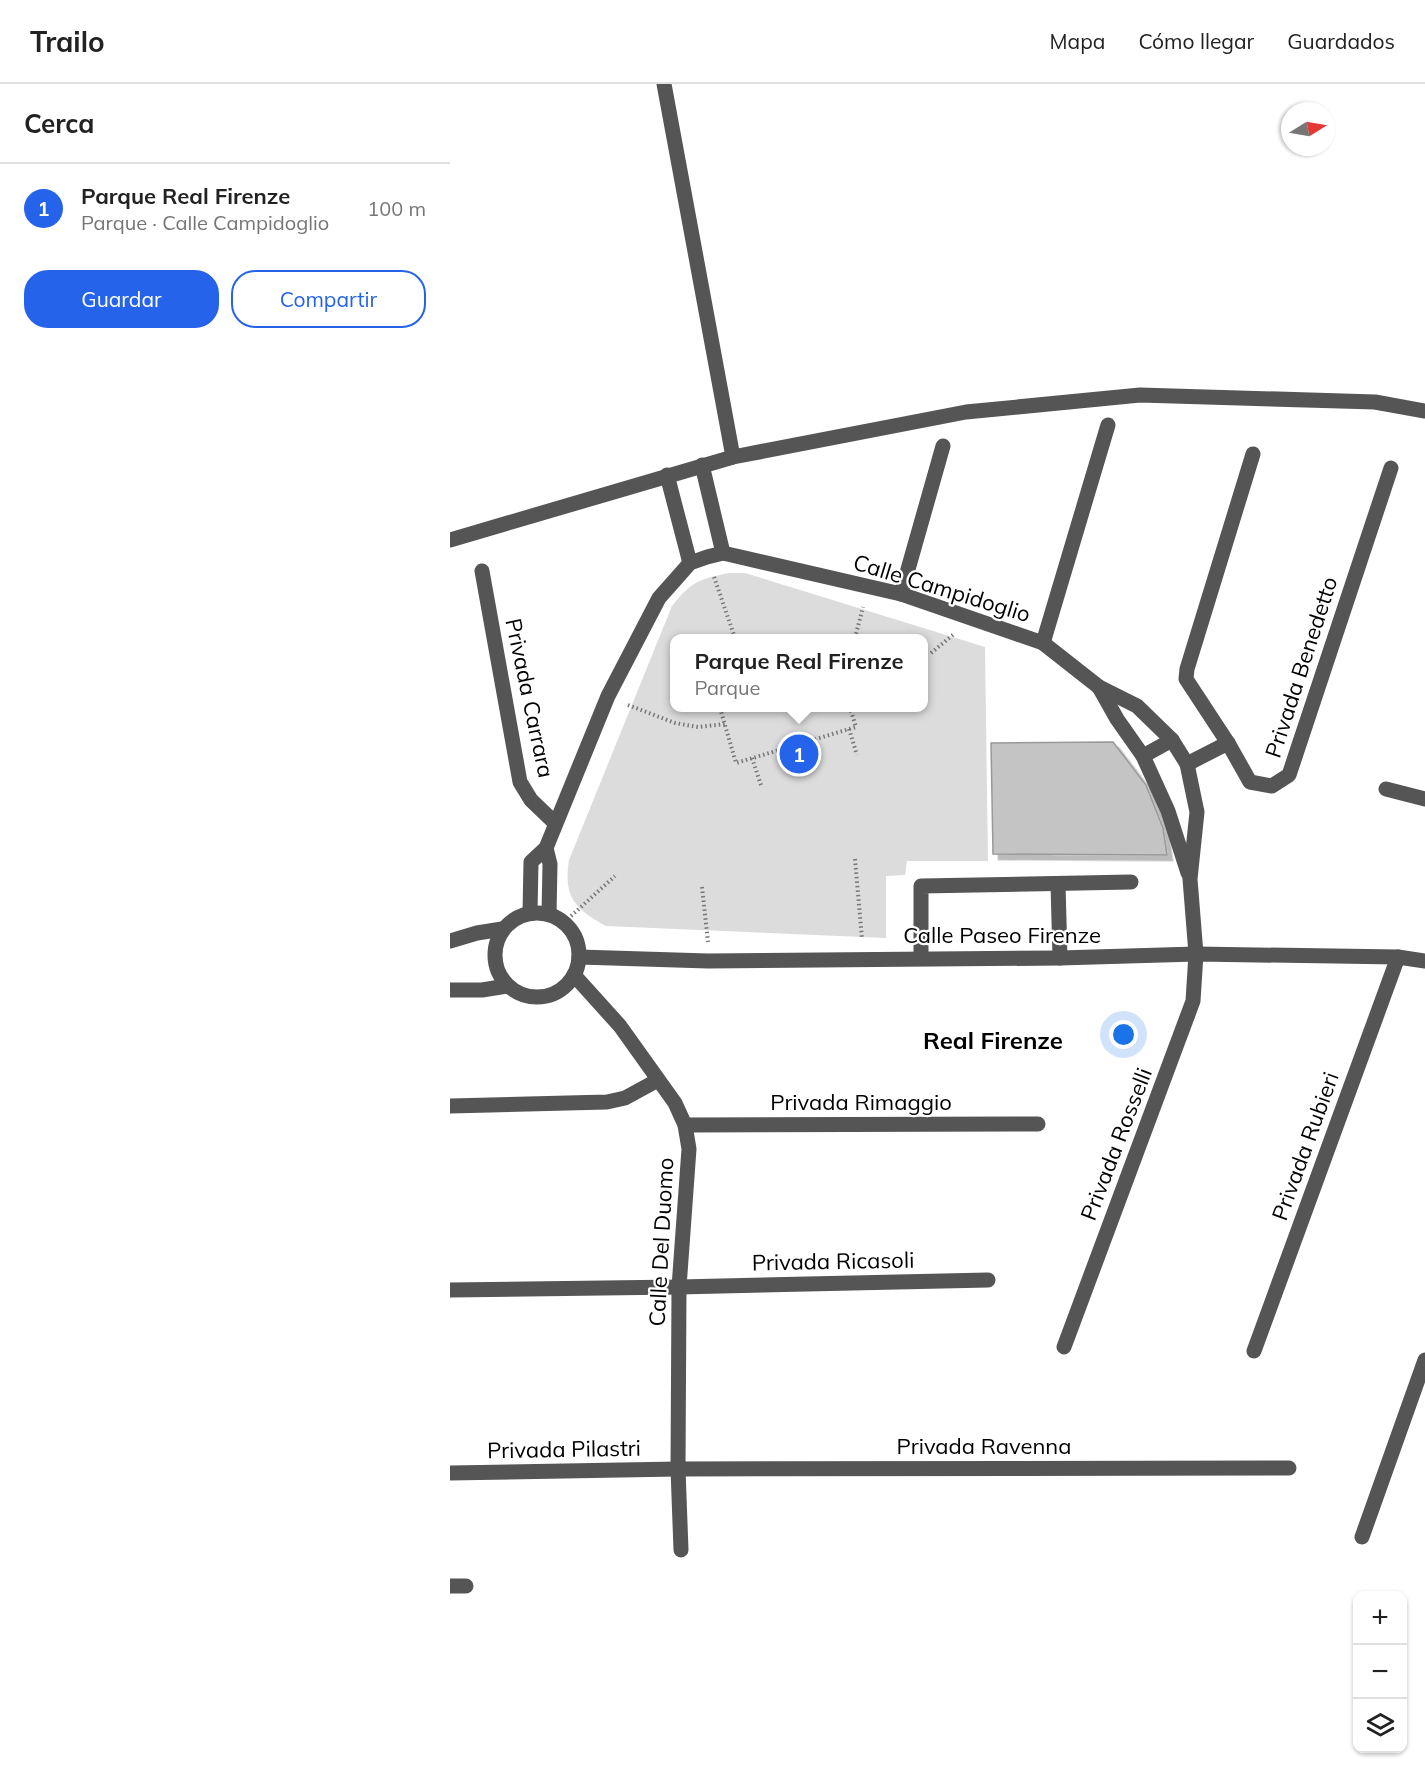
<!DOCTYPE html>
<html lang="es">
<meta charset="utf-8">
<style>
:root{--surface:#fff;--page:#f6f6f6;--text:#222;--muted:#767676;--line:#e0e0e0;--accent:#2563eb}
body{margin:0;font-family:Mulish,sans-serif;background:var(--page);color:var(--text)}
.controls{position:absolute;right:18px;bottom:18px;display:grid;overflow:hidden;border-radius:12px;box-shadow:0 2px 4px #0004}
.controls button{width:54px;height:54px;display:grid;place-items:center;padding:0;border:0;border-bottom:2px solid var(--line);background:var(--surface);color:var(--text);font:30px sans-serif}
.compass{position:absolute;left:831px;top:18px;width:54px;height:54px;border-radius:50%;background:var(--surface);box-shadow:0 2px 4px #0004;rotate:79deg}
.you{position:absolute;left:674px;top:951px;width:21px;height:21px;margin:-15px;border:4px solid #fff;border-radius:50%;background:#1a73e8;box-shadow:0 0 0 9px #1a73e833}
.badge{display:grid;place-items:center;width:39px;height:39px;border-radius:50%;background:var(--accent);color:#fff;font-size:20px;font-weight:700}
.pin{position:absolute;translate:-50% -50%;border:3px solid #fff;box-shadow:0 2px 6px #0006}
.popup{position:absolute;left:220px;top:550px;width:258px;height:78px;box-sizing:border-box;display:grid;place-content:center;border-radius:12px;background:var(--surface);filter:drop-shadow(0 2px 4px #0005);font-size:20px;white-space:nowrap;color:var(--muted)}
.popup b{font-size:22px;color:var(--text)}
.popup::after{content:'';position:absolute;left:50%;top:100%;margin-left:-12px;border:12px solid transparent;border-top-color:var(--surface)}
.list{margin:0;padding:0;list-style:none}
h2{display:flex;justify-content:space-between;align-items:center;height:78px;margin:0;padding:0 24px;font-size:26px}
h2 small{font-size:20px;font-weight:400;color:var(--muted)}
.list li{display:grid;grid-template-columns:39px 1fr auto;gap:18px;align-items:center;box-sizing:border-box;height:90px;padding:0 24px;border-top:2px solid var(--line)}
.list b{display:block;font-size:22px;white-space:nowrap}
.list p{margin:0;font-size:20px;white-space:nowrap;color:var(--muted)}
.list em{font-size:20px;font-style:normal;color:var(--muted)}
.actions{display:flex;gap:12px;padding:18px 24px}
.actions a{flex:1;padding:14px 0;border:2px solid var(--accent);border-radius:24px;text-align:center;font-size:21px;color:var(--accent)}
.actions .main{background:var(--accent);color:#fff}
.icon{flex:none;width:33px;height:33px;fill:none;stroke:currentColor;stroke-width:2;stroke-linecap:round;stroke-linejoin:round}
.map{position:relative;flex:none;width:975px;height:1687px;overflow:hidden}
header{display:flex;align-items:center;gap:36px;box-sizing:border-box;height:84px;padding:0 30px;background:var(--surface);border-bottom:2px solid var(--line)}
header strong{font-size:28px}
nav{display:flex;gap:33px;margin-inline-start:auto;font-size:21px}
main{display:flex}
aside{flex:1;background:var(--surface)}
.map>svg:first-child{display:block}
.green{fill:#dcdcdc;fill-rule:evenodd}
.building{fill:#c4c4c4;stroke:#999;stroke-width:1.5;filter:url(#shadow)}
.lines{fill:none;stroke-linecap:round;stroke-linejoin:round}
.path{stroke:#777;stroke-width:4;stroke-dasharray:1.5 3;stroke-linecap:butt}
.minor{stroke:#555;stroke-width:15}
.labels{text-anchor:middle;dominant-baseline:central;stroke-width:4.5;stroke-linejoin:round;paint-order:stroke}
.street-label{font-size:22px;fill:#000;stroke:#fff}
.neighbourhood-label{font-size:24px;font-weight:bold;fill:#000;stroke:#fff}
</style>
<header>
<strong>Trailo</strong>
<nav><a>Mapa</a><a>Cómo llegar</a><a>Guardados</a></nav>
</header>
<main>
<aside>
<h2>Cerca<small></small></h2>
<ul class="list">
<li><span class="badge">1</span><div><b>Parque Real Firenze</b><p>Parque · Calle Campidoglio</p></div><em>100 m</em></li>
</ul>
<div class="actions"><a class="main">Guardar</a><a>Compartir</a></div>
</aside>
<div class="map">
<svg width="975" height="1687" viewBox="0 0 975 1687">
<defs>
<filter id="shadow"><feDropShadow dx="5.5" dy="5.5" stdDeviation="0" flood-color="#0004"/></filter>
</defs>
<rect width="100%" height="100%" fill="#fff"/>
<path class="green" d="M279 489H295L535 563 538 777H457L455 791 436 792V854L156 842C125 825 113 813 119 776L222 522C241 498 249 495 279 489ZM473 554V624H224V554Z"/>
<path class="building" d="M663 658 696 701 713 744 717 771 543 770 541 659Z"/>
<g class="lines">
<g class="path">
<path d="M264 493 285 554"/>
<path d="M405 554 413 523"/>
<path d="M481 569 504 550"/>
<path d="M178 621 225 639 248 643 275 640"/>
<path d="M270 624 286 679 406 643 400 624"/>
<path d="M399 645 407 671"/>
<path d="M343 662 351 688"/>
<path d="M302 674 311 701"/>
<path d="M405 775 412 855"/>
<path d="M252 803 258 858"/>
<path d="M121 832 165 792"/>
</g>
<g class="minor">
<path d="M214 0 283 373"/>
<path d="M803 370 737 585 736 595 778 659 800 698 822 702 839 691 941 384"/>
<path d="M252 381 273 469"/>
<path d="M217 391 240 479"/>
<path d="M0 456 283 373 516 328 690 311 925 318 975 327"/>
<path d="M32 487 70 698 81 716 105 739"/>
<path d="M451 510 493 362"/>
<path d="M593 559 658 341"/>
<path d="M649 603 667 635 693 672 718 727 738 789"/>
<path d="M693 672 722 656"/>
<path d="M737 680 778 659"/>
<path d="M936 705 975 715"/>
<path d="M96 764 100 780 99 830"/>
<path d="M608 800 610 874"/>
<path d="M80 829 81 778 96 764 158 612 209 514 240 479 257 473 273 469 451 510 593 559 649 603 687 622 722 656 737 680 747 728 740 795 746 870 743 917 614 1263"/>
<circle cx="87" cy="871" r="42"/>
<path d="M0 857 27 849 52 845"/>
<path d="M129 873 258 877 610 874 746 870 948 873 975 877"/>
<path d="M471 874V802L681 798"/>
<path d="M124 891 170 942 225 1019 235 1041 239 1065 229 1203 228 1385 231 1466"/>
<path d="M0 906H32L57 902"/>
<path d="M0 1022 157 1018 175 1014 208 996"/>
<path d="M235 1041 588 1040"/>
<path d="M0 1206 229 1203 538 1196"/>
<path d="M804 1267 948 873"/>
<path d="M0 1389 228 1385 839 1384"/>
<path d="M912 1453 975 1276"/>
<path d="M0 1502H16"/>
</g>
</g>
<g class="labels">
<g class="street-label">
<text transform="translate(492 504) rotate(17)">Calle Campidoglio</text>
<text transform="translate(851 583) rotate(-72)">Privada Benedetto</text>
<text transform="translate(80 614) rotate(78)">Privada Carrara</text>
<text x="552" y="851">Calle Paseo Firenze</text>
<text x="411" y="1018">Privada Rimaggio</text>
<text transform="translate(666 1060) rotate(-69)">Privada Rosselli</text>
<text transform="translate(855 1062) rotate(-70)">Privada Rubieri</text>
<text transform="translate(211 1158) rotate(-87)">Calle Del Duomo</text>
<text transform="translate(383 1177) rotate(-1)">Privada Ricasoli</text>
<text x="534" y="1362">Privada Ravenna</text>
<text transform="translate(114 1365) rotate(-1)">Privada Pilastri</text>
</g>
<g class="neighbourhood-label">
<text x="543" y="956">Real Firenze</text>
</g>
</g>
</svg>
<div class="controls">
<button>+</button>
<button>−</button>
<button><svg class="icon" aria-label="layers" viewBox="0 0 24 24"><path d="M12 4l9 5-9 5-9-5zM3 14l9 5 9-5"/></svg></button>
</div>
<svg class="compass" viewBox="-18 -18 36 36"><path d="M0-13l5 13h-10z" fill="#e53935"/><path d="M0 13l5-13h-10z" fill="#767676"/></svg>
<div class="you"></div>
<div class="pin badge" style="left:349px;top:670px">1</div>
<div class="popup"><b>Parque Real Firenze</b>Parque</div>
</div>
</main>
